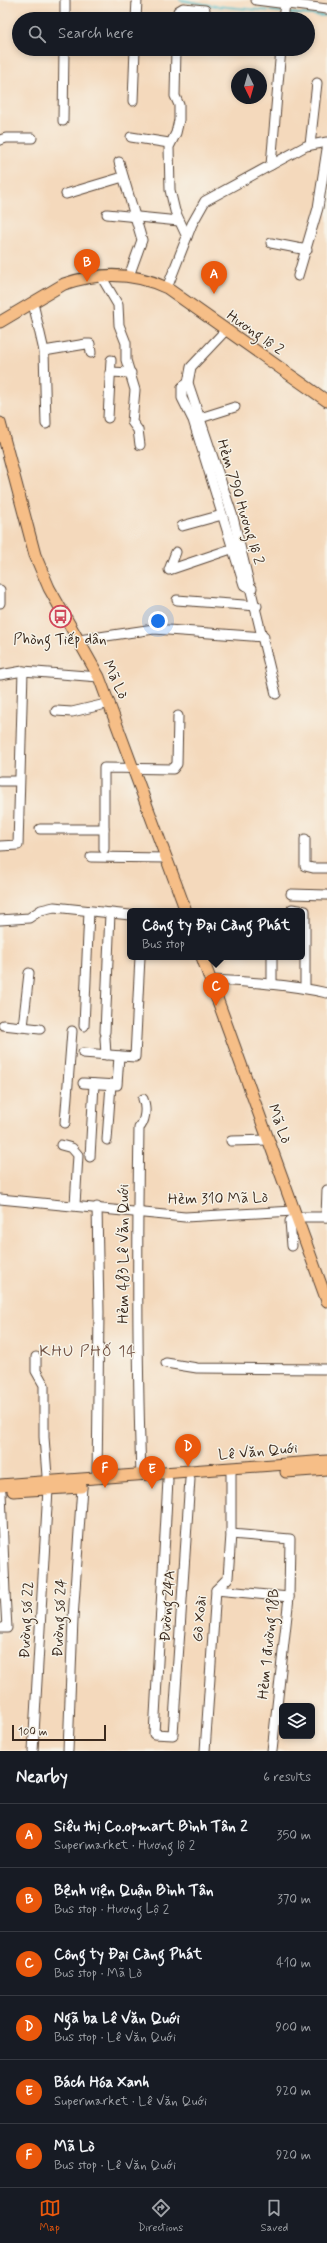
<!DOCTYPE html>
<meta charset="utf-8">
<style>
:root{--surface:#171b24;--page:#20242c;--text:#f1f3f6;--muted:#9ea1a6;--line:#363941;--accent:#ea580c}
body{margin:0;font-family:Mynerve,sans-serif;background:var(--page);color:var(--text)}
.controls{position:absolute;right:12px;bottom:12px;display:grid;overflow:hidden;border-radius:6px;box-shadow:0 2px 6px #0003}
.controls button{width:36px;height:36px;display:grid;place-items:center;padding:0;border:0;border-bottom:1px solid var(--line);background:var(--surface);color:var(--text);font:20px sans-serif}
.compass{position:absolute;left:231px;top:68px;width:36px;height:36px;border-radius:50%;background:var(--surface);box-shadow:0 2px 6px #0003;rotate:175deg}
.scale{position:absolute;left:12px;bottom:10px;width:94px;box-sizing:border-box;padding-left:4px;border:2px solid #3b2a1e;border-top:0;font-size:11px;line-height:14px;white-space:nowrap;color:#3b2a1e;-webkit-text-stroke:3px #f7f3e8;paint-order:stroke}
.you{position:absolute;left:158px;top:621px;width:14px;height:14px;margin:-10px;border:3px solid #fff;border-radius:50%;background:#1a73e8;box-shadow:0 0 0 6px #1a73e833}
.badge{display:grid;place-items:center;width:26px;height:26px;border-radius:50%;background:var(--accent);color:#fff;font-size:13px;font-weight:700}
.pin{position:absolute;translate:-50% -33px;filter:drop-shadow(0 1px 2px #0008)}
.pin::after{content:'';position:absolute;top:21px;width:14px;height:12px;background:inherit;clip-path:polygon(0 0,100% 0,50% 100%)}
.popup{position:absolute;left:127px;top:908px;width:178px;height:52px;box-sizing:border-box;display:grid;place-content:center;border-radius:6px;background:var(--surface);filter:drop-shadow(0 1px 3px #0005);font-size:13px;white-space:nowrap;color:var(--muted)}
.popup b{font-size:15px;color:var(--text)}
.popup::after{content:'';position:absolute;left:50%;top:100%;margin-left:-8px;border:8px solid transparent;border-top-color:var(--surface)}
.list{margin:0;padding:0;list-style:none}
h2{display:flex;justify-content:space-between;align-items:center;height:52px;margin:0;padding:0 16px;font-size:17px}
h2 small{font-size:13px;font-weight:400;color:var(--muted)}
.list li{display:grid;grid-template-columns:26px 1fr auto;gap:12px;align-items:center;box-sizing:border-box;height:64px;padding:0 16px;border-top:1px solid var(--line)}
.list b{display:block;font-size:15px;white-space:nowrap}
.list p{margin:0;font-size:13px;white-space:nowrap;color:var(--muted)}
.list em{font-size:13px;font-style:normal;color:var(--muted)}
.icon{flex:none;width:22px;height:22px;fill:none;stroke:currentColor;stroke-width:2;stroke-linecap:round;stroke-linejoin:round}
.map{position:relative;flex:none;width:327px;height:1751px;overflow:hidden}
.search{position:absolute;background:var(--surface);box-shadow:0 2px 6px #0003;left:12px;right:12px;top:12px;height:44px;display:flex;align-items:center;gap:10px;box-sizing:border-box;padding:0 14px;border-radius:22px;color:var(--muted);font-size:15px}
.sheet{height:436px;background:var(--surface)}
nav{display:flex;justify-content:space-around;align-items:center;box-sizing:border-box;height:56px;border-top:1px solid var(--line);background:var(--surface);font-size:11px;color:var(--muted)}
nav a{display:grid;justify-items:center;gap:2px}
nav .on{color:var(--accent)}
.map>svg:first-child{display:block}
.lines{fill:none;stroke-linecap:round;stroke-linejoin:round}
.stream{stroke:#4cbac6;stroke-width:2}
.minor-casing{stroke:#574436;stroke-width:11}
.major-casing{stroke:#574436;stroke-width:13}
.minor{stroke:#fff;stroke-width:9}
.major{stroke:#f6be87;stroke-width:11}
.labels{text-anchor:middle;dominant-baseline:central;stroke-width:3;stroke-linejoin:round;paint-order:stroke}
.street-label{font-size:15px;fill:#3b2a1e;stroke:#f7f3e8}
.poi-label{font-size:15px;fill:#3b2a1e;stroke:#f7f3e8}
.neighbourhood-label{font-size:16px;letter-spacing:1px;fill:#745547;stroke:#f7f3e8}
</style>
<div class="map">
<svg width="327" height="1751" viewBox="0 0 327 1751">
<rect width="100%" height="100%" fill="#f7f3e8"/>
<filter id="ink" filterUnits="userSpaceOnUse"><feTurbulence type="fractalNoise" baseFrequency=".025" numOctaves="2"/><feDisplacementMap in="SourceGraphic" scale="8" xChannelSelector="R" yChannelSelector="G"/><feConvolveMatrix kernelMatrix="1 2 1 2 8 2 1 2 1" color-interpolation-filters="sRGB"/></filter>
<filter id="wash" filterUnits="userSpaceOnUse"><feTurbulence type="fractalNoise" baseFrequency=".012" numOctaves="4" result="noise"/><feDisplacementMap in="SourceGraphic" scale="16" xChannelSelector="R" yChannelSelector="G"/><feGaussianBlur stdDeviation="0.9" result="paint"/><feColorMatrix in="noise" values="0 0 0 0 0 0 0 0 0 0 0 0 0 0 0 0 0 1.4 0 .05"/><feComposite in="paint" operator="in"/></filter>
<g filter="url(#wash)">
<rect width="100%" height="100%" fill="#f4d9bc"/>
<g class="lines">
<g class="stream">
<path d="M180 0 216 6 282 12"/>
<path d="M286 13 327 16"/>
</g>
</g>
</g>
<g filter="url(#ink)">
<g class="lines">
<defs>
<g id="minor">
<path d="M256 0 327 9"/>
<path d="M65 19V0"/>
<path d="M136 19 137 0"/>
<path d="M177 19 178 11 183 8 205 10"/>
<path d="M283 19 285 4"/>
<path d="M176 49 175 96 179 105V120L176 133 169 147 170 190 175 211 187 237"/>
<path d="M133 101 135 49"/>
<path d="M63 121 64 49"/>
<path d="M131 137 169 143"/>
<path d="M0 140 6 138H32"/>
<path d="M310 145 317 83"/>
<path d="M119 162 142 240 129 276"/>
<path d="M271 165 281 49"/>
<path d="M66 194 123 177"/>
<path d="M107 214 179 221"/>
<path d="M271 243 307 250"/>
<path d="M101 276 118 305 119 325 126 343V360L135 390 132 422 138 430 140 445"/>
<path d="M298 276 318 208 327 149"/>
<path d="M167 288 192 224 205 201 306 146 327 142"/>
<path d="M33 303 44 351 46 424"/>
<path d="M225 331 191 367 188 383 233 517 276 694"/>
<path d="M44 351 86 344H90L91 353"/>
<path d="M110 372 131 373"/>
<path d="M188 383 182 387V398L193 420 244 585 252 588"/>
<path d="M108 418 111 360"/>
<path d="M194 420 235 407"/>
<path d="M182 526 222 515"/>
<path d="M176 552 169 570 231 549"/>
<path d="M0 590V603"/>
<path d="M177 600 257 606"/>
<path d="M79 640 154 629 264 637"/>
<path d="M0 675 23 671"/>
<path d="M56 711 72 712 110 703"/>
<path d="M0 781H19"/>
<path d="M40 829H104"/>
<path d="M305 839V866L313 868H327"/>
<path d="M0 846 18 845 23 671 99 677"/>
<path d="M104 849V768L173 769 177 764 178 716"/>
<path d="M91 857 167 858"/>
<path d="M291 894 327 895"/>
<path d="M292 909 305 911V988"/>
<path d="M0 920 29 918 41 910 54 907 130 915"/>
<path d="M272 957V984"/>
<path d="M210 980C249 982 289 984 327 993"/>
<path d="M3 1025 40 1029"/>
<path d="M84 1026 89 911"/>
<path d="M23 1027 29 973"/>
<path d="M105 1032 110 913"/>
<path d="M105 1038 106 1055"/>
<path d="M83 1053 135 1057 140 957"/>
<path d="M83 1083 117 1085 119 1056"/>
<path d="M65 1123 72 1031"/>
<path d="M107 1140 111 1084"/>
<path d="M231 1141 268 1140"/>
<path d="M61 1145 72 1148 78 1155 75 1205"/>
<path d="M90 1157 94 1084"/>
<path d="M0 1199 185 1217 294 1211"/>
<path d="M326 1217 327 1190"/>
<path d="M292 1246 290 1221 296 1217H327"/>
<path d="M166 1363 197 1368 327 1369"/>
<path d="M141 1475C137 1359 137 1244 139 1128 145 1122 147 1108 143 1099"/>
<path d="M97 1478 99 1312 97 1207"/>
<path d="M168 1480 154 1734 173 1735 190 1479"/>
<path d="M231 1534 290 1539 289 1597 272 1751"/>
<path d="M216 1590 289 1597"/>
<path d="M0 1594 5 1593 1 1492"/>
<path d="M0 1628H7L5 1593"/>
<path d="M33 1751 48 1489 44 1437V1385L36 1371V1357"/>
<path d="M68 1751 73 1619 82 1487"/>
<path d="M205 1751 216 1590 228 1578 231 1534V1469"/>
</g>
<g id="major">
<path d="M0 322 64 284C99 272 134 272 167 288L327 401"/>
<path d="M0 423 35 555 49 588 99 677 186 911"/>
<path d="M202 957 327 1301"/>
<path d="M286 1472 327 1469"/>
<path d="M0 1485 327 1461"/>
<path d="M13 1491 81 1487"/>
</g>
</defs>
<use href="#minor" class="minor-casing"/>
<use href="#major" class="major-casing"/>
<use href="#minor" class="minor"/>
<use href="#major" class="major"/>
</g>
</g>
<defs>
<symbol id="bus-ring" viewBox="-11 -11 22 22"><circle r="9.5" fill="#f7f3e8" stroke="#d1495b" stroke-width="1.5"/><path d="M-5-6H5V4H4V6H2V4H-2V6H-4V4H-5ZM-3.5-4V0h7V-4ZM-3.5 1.2v1.5H-2V1.2ZM2 1.2v1.5H3.5V1.2Z" fill="#d1495b"/></symbol>
</defs>
<g fill-rule="evenodd">
<use href="#bus-ring" x="48" y="604" width="25" height="25"/>
</g>
<g class="labels">
<g class="street-label">
<text transform="translate(255 333) rotate(35)">Hương lộ 2</text>
<text transform="translate(240 502) rotate(73)">Hẻm 790 Hương lộ 2</text>
<text transform="translate(115 680) rotate(66)">Mã Lò</text>
<text transform="translate(279 1124) rotate(70)">Mã Lò</text>
<text transform="translate(218 1199) rotate(-1)">Hẻm 310 Mã Lò</text>
<text transform="translate(124 1254) rotate(-90)">Hẻm 483 Lê Văn Quới</text>
<text transform="translate(258 1452) rotate(-5)">Lê Văn Quới</text>
<text transform="translate(168 1606) rotate(-86)">Đường 24A</text>
<text transform="translate(60 1618) rotate(-87)">Đường số 24</text>
<text transform="translate(200 1619) rotate(-85)">Gò Xoài</text>
<text transform="translate(27 1620) rotate(-87)">Đường số 22</text>
<text transform="translate(269 1644) rotate(-84)">Hẻm 1 đường 18B</text>
</g>
<g class="poi-label">
<text x="60" y="640">Phòng Tiếp dân</text>
</g>
<g class="neighbourhood-label">
<text x="88" y="1351">KHU PHỐ 14</text>
</g>
</g>
</svg>
<div class="controls">
<button><svg class="icon" aria-label="layers" viewBox="0 0 24 24"><path d="M12 4l9 5-9 5-9-5zM3 14l9 5 9-5"/></svg></button>
</div>
<svg class="compass" viewBox="-18 -18 36 36"><path d="M0-13l5 13h-10z" fill="#e53935"/><path d="M0 13l5-13h-10z" fill="#9ea1a6"/></svg>
<div class="scale">100 m</div>
<div class="you"></div>
<div class="pin badge" style="left:214px;top:294px">A</div>
<div class="pin badge" style="left:87px;top:282px">B</div>
<div class="pin badge" style="left:216px;top:1006px">C</div>
<div class="popup"><b>Công ty Đại Càng Phát</b>Bus stop</div>
<div class="pin badge" style="left:188px;top:1467px">D</div>
<div class="pin badge" style="left:152px;top:1489px">E</div>
<div class="pin badge" style="left:105px;top:1488px">F</div>
<div class="search"><svg class="icon" aria-label="search" viewBox="0 0 24 24"><circle cx="10" cy="10" r="6"/><path d="M15 15l6 6"/></svg>Search here</div>
</div>
<section class="sheet">
<h2>Nearby<small>6 results</small></h2>
<ul class="list">
<li><span class="badge">A</span><div><b>Siêu thị Co.opmart Bình Tân 2</b><p>Supermarket · Hương lộ 2</p></div><em>350 m</em></li>
<li><span class="badge">B</span><div><b>Bệnh viện Quận Bình Tân</b><p>Bus stop · Hương Lộ 2</p></div><em>370 m</em></li>
<li><span class="badge">C</span><div><b>Công ty Đại Càng Phát</b><p>Bus stop · Mã Lò</p></div><em>410 m</em></li>
<li><span class="badge">D</span><div><b>Ngã ba Lê Văn Quới</b><p>Bus stop · Lê Văn Quới</p></div><em>900 m</em></li>
<li><span class="badge">E</span><div><b>Bách Hóa Xanh</b><p>Supermarket · Lê Văn Quới</p></div><em>920 m</em></li>
<li><span class="badge">F</span><div><b>Mã Lò</b><p>Bus stop · Lê Văn Quới</p></div><em>920 m</em></li>
</ul>
</section>
<nav>
<a class="on"><svg class="icon" aria-label="map" viewBox="0 0 24 24"><path d="M3 6l6-2 6 2 6-2v14l-6 2-6-2-6 2zM9 4v14M15 6v14"/></svg>Map</a>
<a><svg class="icon" aria-label="directions" viewBox="0 0 24 24"><path d="M12 3l9 9-9 9-9-9zM9 14v-3h6M13 9l2 2-2 2"/></svg>Directions</a>
<a><svg class="icon" aria-label="saved" viewBox="0 0 24 24"><path d="M7 4h10v16l-5-4-5 4z"/></svg>Saved</a>
</nav>
